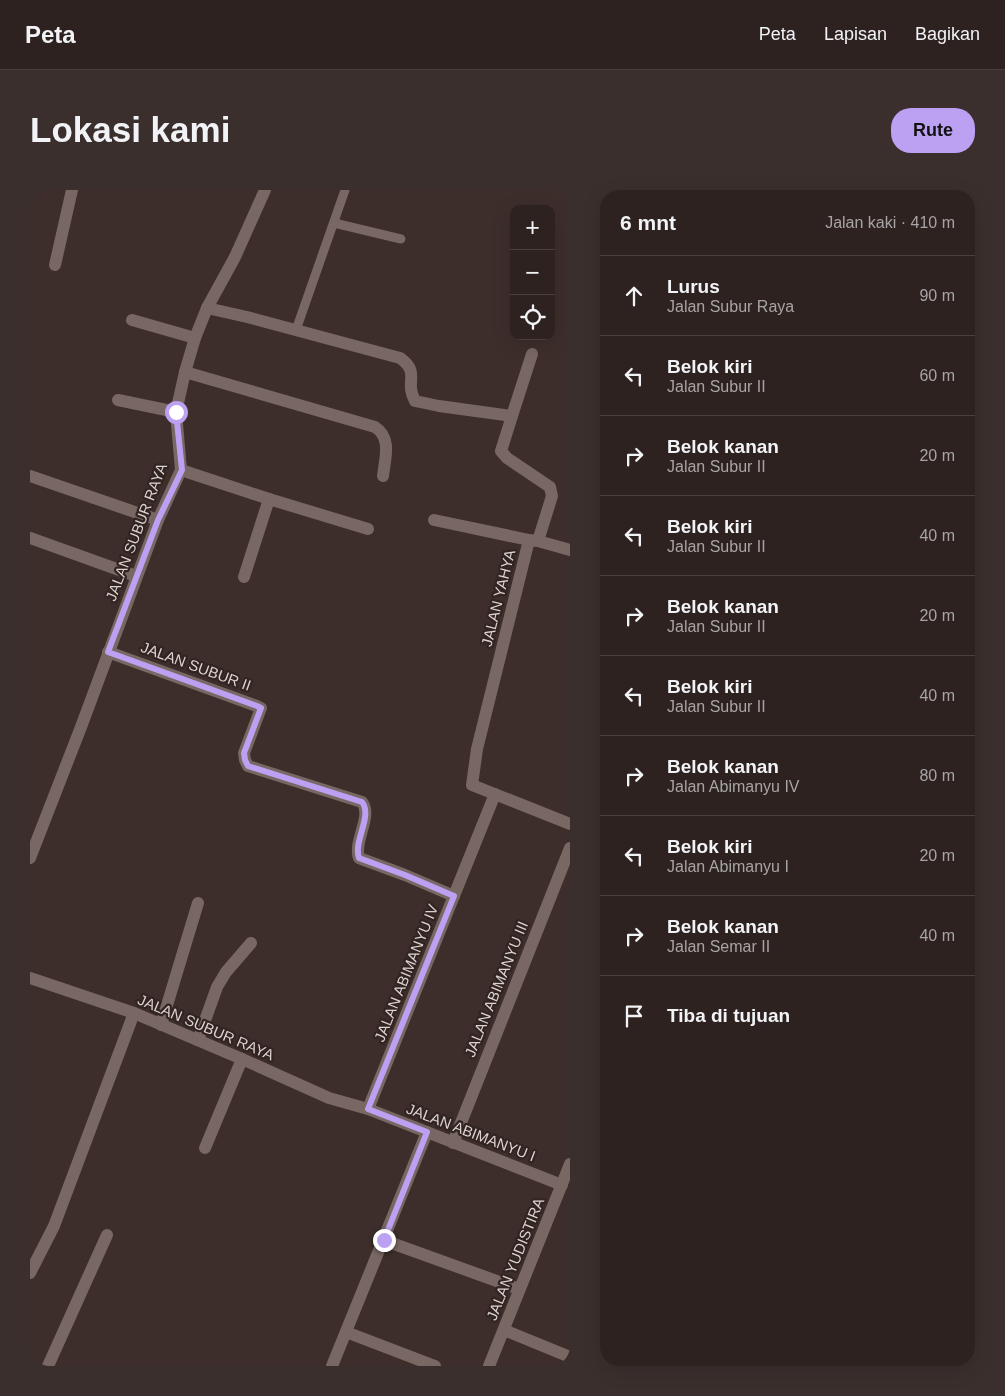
<!DOCTYPE html>
<html lang="id">
<meta charset="utf-8">
<style>
:root{--surface:#2e2220;--page:#3a2f2d;--text:#f1f3f6;--muted:#a7a4a5;--line:#493f3e;--accent:#bca0f2}
body{margin:0;font-family:Helvetica,sans-serif;background:var(--page);color:var(--text)}
.controls{position:absolute;right:15px;top:15px;display:grid;overflow:hidden;border-radius:10px;box-shadow:0 5px 20px #0002}
.controls button{width:45px;height:45px;display:grid;place-items:center;padding:0;border:0;border-bottom:1px solid var(--line);background:var(--surface);color:var(--text);font:25px sans-serif}
.stop{position:absolute;width:15px;height:15px;margin:-11px;border:4px solid #bca0f2;border-radius:50%;background:#fff}
.stop.end{background:#bca0f2;border-color:#fff;box-shadow:0 1px 5px #0008}
.list{margin:0;padding:0;list-style:none}
h2{display:flex;justify-content:space-between;align-items:center;height:65px;margin:0;padding:0 20px;font-size:21px}
h2 small{font-size:16px;font-weight:400;color:var(--muted)}
.list li{display:grid;grid-template-columns:32px 1fr auto;gap:15px;align-items:center;box-sizing:border-box;height:80px;padding:0 20px;border-top:1px solid var(--line)}
.list b{display:block;font-size:19px;white-space:nowrap}
.list p{margin:0;font-size:16px;white-space:nowrap;color:var(--muted)}
.list em{font-size:16px;font-style:normal;color:var(--muted)}
.icon{flex:none;width:28px;height:28px;fill:none;stroke:currentColor;stroke-width:2;stroke-linecap:round;stroke-linejoin:round}
.map{position:relative;flex:none;width:540px;height:1176px;overflow:hidden;border-radius:20px}
header{display:flex;align-items:center;gap:30px;box-sizing:border-box;height:70px;padding:0 25px;background:var(--surface);border-bottom:1px solid var(--line)}
header strong{font-size:24px}
nav{display:flex;gap:28px;margin-inline-start:auto;font-size:18px}
.intro{display:flex;align-items:center;justify-content:space-between;box-sizing:border-box;height:120px;padding:0 30px}
h1{margin:0;font-size:35px}
.button{padding:12px 22px;border-radius:20px;background:var(--accent);color:#111;font-size:18px;font-weight:700}
main{display:flex;gap:30px;padding:0 30px}
aside{flex:1;background:var(--surface);border-radius:20px;box-shadow:0 5px 20px #0002}
.map>svg:first-child{display:block}
.lines{fill:none;stroke-linecap:round;stroke-linejoin:round}
.lane{stroke:#786763;stroke-width:9}
.street{stroke:#786763;stroke-width:12}
.route{stroke:#bca0f2;stroke-width:6}
.labels{text-anchor:middle;dominant-baseline:central;stroke-width:4.5;stroke-linejoin:round;paint-order:stroke}
.street-label{font-size:15px;fill:#dcd2d0;stroke:#322421}
</style>
<header>
<strong>Peta</strong>
<nav><a>Peta</a><a>Lapisan</a><a>Bagikan</a></nav>
</header>
<div class="intro"><h1>Lokasi kami</h1><a class="button">Rute</a></div>
<main>
<div class="map">
<svg width="540" height="1176" viewBox="0 0 540 1176">
<rect width="100%" height="100%" fill="#3d2e2b"/>
<g class="lines">
<g class="lane">
<path d="M304 33 371 49"/>
<path d="M266 140 315 0"/>
</g>
<g class="street">
<path d="M25 75 42 0"/>
<path d="M177 118 217 127 370 168C391 183 374 191 385 211L409 216 482 226 471 261 477 268 520 297 522 306 508 351 499 350 447 559 442 595 540 634"/>
<path d="M102 130 165 148"/>
<path d="M155 182 345 237C362 248 355 268 353 286"/>
<path d="M88 210 146 222"/>
<path d="M482 226 502 164"/>
<path d="M151 280 239 309 338 339"/>
<path d="M0 286 128 330"/>
<path d="M404 330 499 350"/>
<path d="M0 348 106 386"/>
<path d="M508 351 540 360"/>
<path d="M214 387 239 309"/>
<path d="M78 462 227 516 231 518 214 563 215 570 218 576 332 612C343 626 323 651 329 668L375 685 424 706"/>
<path d="M0 668 51 537 128 330 151 280 146 222 155 182 165 148 177 118 205 67 235 0"/>
<path d="M0 788 104 823 212 869 299 908 338 919 532 995"/>
<path d="M131 835 168 713"/>
<path d="M168 850 187 797 196 782 221 753"/>
<path d="M338 919 465 604"/>
<path d="M423 953 540 658"/>
<path d="M175 958 212 869"/>
<path d="M353 1050 489 1099"/>
<path d="M0 1083 24 1036 104 823"/>
<path d="M474 1140 540 1167"/>
<path d="M316 1142 405 1176"/>
<path d="M18 1176 77 1045"/>
<path d="M302 1176 397 942"/>
<path d="M459 1176 540 974"/>
</g>
</g>
<g class="lines">
<path class="route" d="M146 222 152 280 128 330 78 462 227 516 231 518 214 563 215 570 218 576 332 612C343 626 323 651 329 668L375 685 424 706 338 919 397 942 354 1050"/>
</g>
<g class="labels">
<g class="street-label">
<text transform="translate(106 342) rotate(-69)">JALAN SUBUR RAYA</text>
<text transform="translate(468 408) rotate(-76)">JALAN YAHYA</text>
<text transform="translate(166 476) rotate(20)">JALAN SUBUR II</text>
<text transform="translate(376 783) rotate(-68)">JALAN ABIMANYU IV</text>
<text transform="translate(466 799) rotate(-68)">JALAN ABIMANYU III</text>
<text transform="translate(176 837) rotate(23)">JALAN SUBUR RAYA</text>
<text transform="translate(441 942) rotate(21)">JALAN ABIMANYU I</text>
<text transform="translate(485 1069) rotate(-68)">JALAN YUDISTIRA</text>
</g>
</g>
</svg>
<div class="controls">
<button>+</button>
<button>−</button>
<button><svg class="icon" aria-label="locate" viewBox="0 0 24 24"><circle cx="12" cy="12" r="6"/><path d="M12 2v4M12 18v4M2 12h4M18 12h4"/></svg></button>
</div>
<div class="stop" style="left:146px;top:222px"></div>
<div class="stop end" style="left:354px;top:1050px"></div>
</div>
<aside>
<h2>6 mnt<small>Jalan kaki · 410 m</small></h2>
<ul class="list">
<li><svg class="icon" aria-label="ahead" viewBox="0 0 24 24"><path d="M12 20V5M6 11l6-6 6 6"/></svg><div><b>Lurus</b><p>Jalan Subur Raya</p></div><em>90 m</em></li>
<li><svg class="icon" aria-label="left" viewBox="0 0 24 24"><path d="M17 20v-9H6M10 6l-5 5 5 5"/></svg><div><b>Belok kiri</b><p>Jalan Subur II</p></div><em>60 m</em></li>
<li><svg class="icon" aria-label="right" viewBox="0 0 24 24"><path d="M7 20v-9h11M14 6l5 5-5 5"/></svg><div><b>Belok kanan</b><p>Jalan Subur II</p></div><em>20 m</em></li>
<li><svg class="icon" aria-label="left" viewBox="0 0 24 24"><path d="M17 20v-9H6M10 6l-5 5 5 5"/></svg><div><b>Belok kiri</b><p>Jalan Subur II</p></div><em>40 m</em></li>
<li><svg class="icon" aria-label="right" viewBox="0 0 24 24"><path d="M7 20v-9h11M14 6l5 5-5 5"/></svg><div><b>Belok kanan</b><p>Jalan Subur II</p></div><em>20 m</em></li>
<li><svg class="icon" aria-label="left" viewBox="0 0 24 24"><path d="M17 20v-9H6M10 6l-5 5 5 5"/></svg><div><b>Belok kiri</b><p>Jalan Subur II</p></div><em>40 m</em></li>
<li><svg class="icon" aria-label="right" viewBox="0 0 24 24"><path d="M7 20v-9h11M14 6l5 5-5 5"/></svg><div><b>Belok kanan</b><p>Jalan Abimanyu IV</p></div><em>80 m</em></li>
<li><svg class="icon" aria-label="left" viewBox="0 0 24 24"><path d="M17 20v-9H6M10 6l-5 5 5 5"/></svg><div><b>Belok kiri</b><p>Jalan Abimanyu I</p></div><em>20 m</em></li>
<li><svg class="icon" aria-label="right" viewBox="0 0 24 24"><path d="M7 20v-9h11M14 6l5 5-5 5"/></svg><div><b>Belok kanan</b><p>Jalan Semar II</p></div><em>40 m</em></li>
<li><svg class="icon" aria-label="arrive" viewBox="0 0 24 24"><path d="M6 21V4h12l-3 4 3 4H6"/></svg><div><b>Tiba di tujuan</b></div></li>
</ul>
</aside>
</main>
